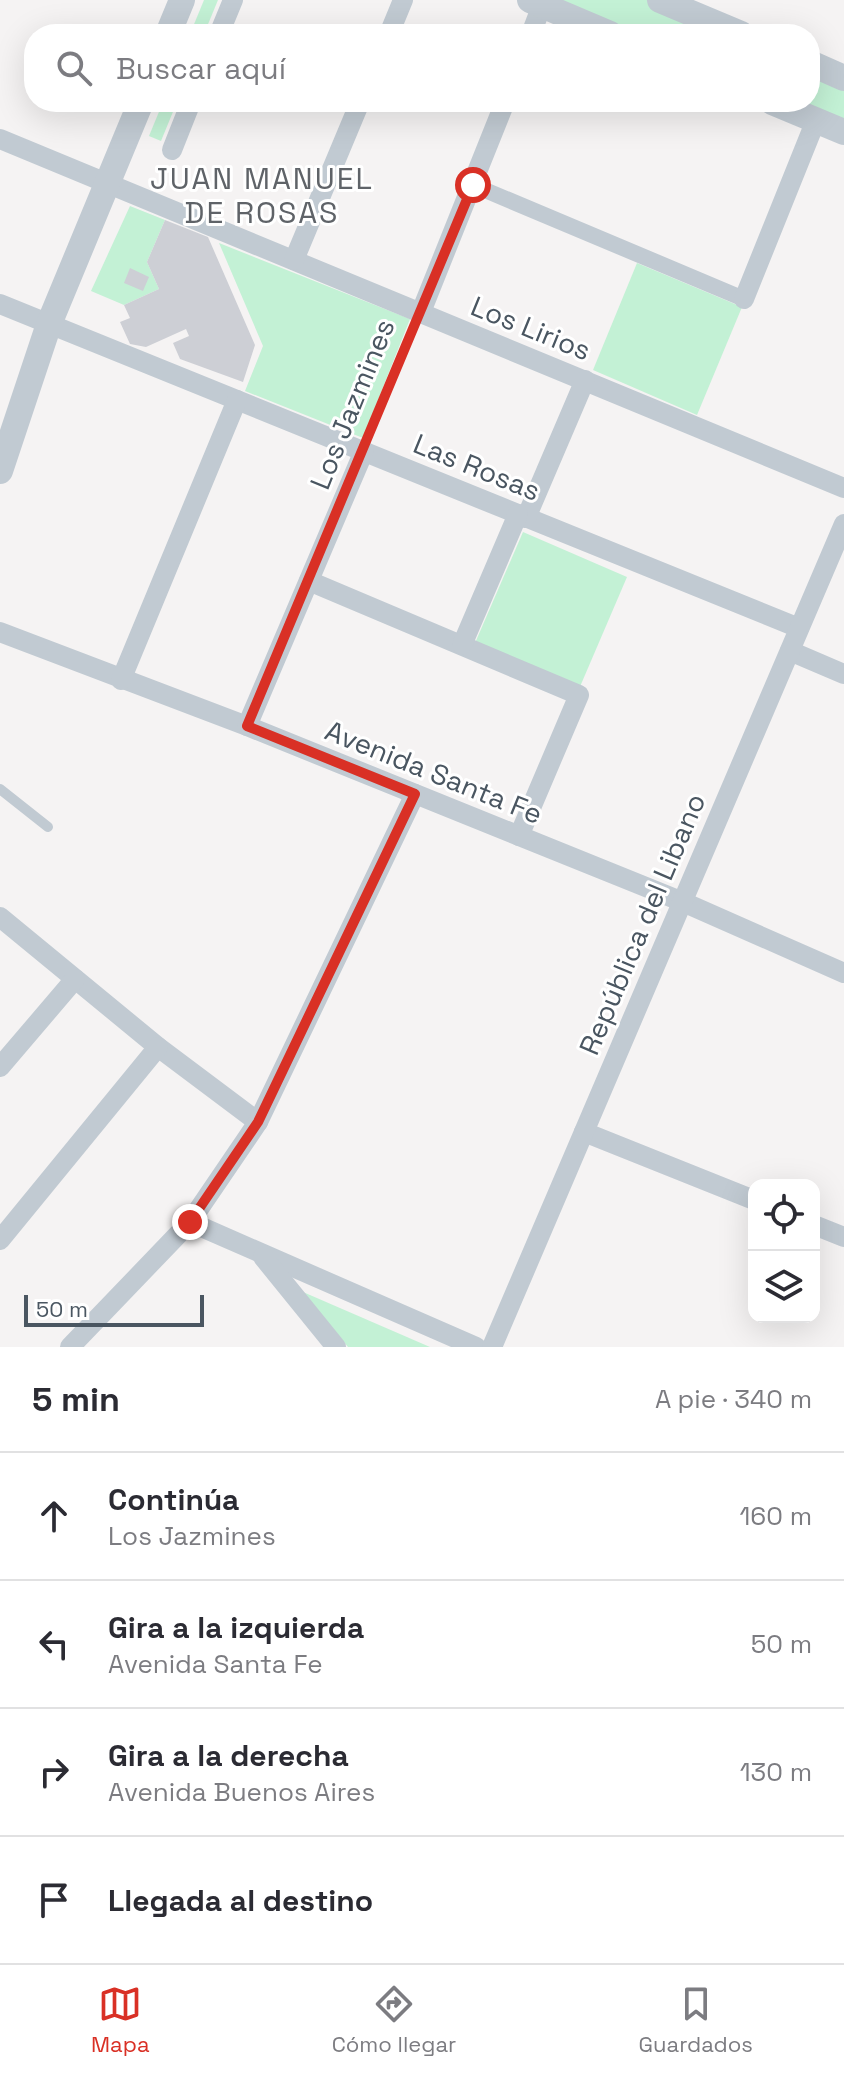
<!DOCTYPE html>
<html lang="es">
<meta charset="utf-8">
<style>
:root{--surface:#fff;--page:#f7f7f7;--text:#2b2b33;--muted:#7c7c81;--line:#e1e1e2;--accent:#d93025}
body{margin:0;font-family:"Space Grotesk",sans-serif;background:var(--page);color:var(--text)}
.controls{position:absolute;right:24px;bottom:24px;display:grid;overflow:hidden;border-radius:16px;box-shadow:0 8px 32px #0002}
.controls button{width:72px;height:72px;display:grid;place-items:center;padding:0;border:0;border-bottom:2px solid var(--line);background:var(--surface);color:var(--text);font:40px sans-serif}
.scale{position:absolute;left:24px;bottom:20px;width:180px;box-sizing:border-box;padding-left:8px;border:4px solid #4a5661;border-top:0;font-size:22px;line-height:28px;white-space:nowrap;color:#4a5661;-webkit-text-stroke:6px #fff;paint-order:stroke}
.stop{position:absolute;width:24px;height:24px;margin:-18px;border:6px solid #d93025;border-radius:50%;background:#fff}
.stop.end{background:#d93025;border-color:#fff;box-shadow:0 2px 8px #0008}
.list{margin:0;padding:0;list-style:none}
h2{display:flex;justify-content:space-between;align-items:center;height:104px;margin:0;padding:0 32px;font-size:34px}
h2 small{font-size:26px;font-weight:400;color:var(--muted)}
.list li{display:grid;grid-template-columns:52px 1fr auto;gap:24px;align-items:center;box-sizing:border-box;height:128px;padding:0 32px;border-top:2px solid var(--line)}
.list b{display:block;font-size:30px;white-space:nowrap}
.list p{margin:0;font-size:26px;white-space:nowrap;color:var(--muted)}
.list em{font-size:26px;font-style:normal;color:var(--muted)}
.icon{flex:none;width:44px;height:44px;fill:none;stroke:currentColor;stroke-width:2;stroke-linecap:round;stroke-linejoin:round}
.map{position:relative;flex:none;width:844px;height:1347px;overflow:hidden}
.search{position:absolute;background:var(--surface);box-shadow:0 8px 32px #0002;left:24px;right:24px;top:24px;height:88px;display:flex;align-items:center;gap:20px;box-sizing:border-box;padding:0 28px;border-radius:32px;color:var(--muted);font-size:30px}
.sheet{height:616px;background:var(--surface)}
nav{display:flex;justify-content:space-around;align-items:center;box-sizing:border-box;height:112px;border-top:2px solid var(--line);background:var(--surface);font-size:22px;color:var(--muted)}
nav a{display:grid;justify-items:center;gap:4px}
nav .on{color:var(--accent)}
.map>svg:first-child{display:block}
.green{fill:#c3f1d5}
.building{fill:#cdcfd5}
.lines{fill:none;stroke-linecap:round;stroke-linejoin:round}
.path{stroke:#7ad0a6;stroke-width:4;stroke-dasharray:6 4;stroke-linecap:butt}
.service{stroke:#c1cad2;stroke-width:10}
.pedestrian{stroke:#c1cad2;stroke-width:16}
.minor{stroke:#c1cad2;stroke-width:20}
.tertiary{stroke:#c1cad2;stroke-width:26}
.route{stroke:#d93025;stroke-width:10}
.labels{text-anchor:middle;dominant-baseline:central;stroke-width:6;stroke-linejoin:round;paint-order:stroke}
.street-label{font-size:28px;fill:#4a5661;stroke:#fff}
.neighbourhood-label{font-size:30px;letter-spacing:2px;fill:#5f6368;stroke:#fff}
</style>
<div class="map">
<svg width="844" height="1347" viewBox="0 0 844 1347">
<rect width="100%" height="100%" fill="#f5f3f3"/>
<g class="green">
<path d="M204 0H218L204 34H190Z"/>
<path d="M530 0H660L741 34H610Z"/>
<path d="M810 63 844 78V132L772 102H810Z"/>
<path d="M163 102H177L161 141 149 136Z"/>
<path d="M130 206 165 220 147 262 159 289 124 305 91 291Z"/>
<path d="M219 243 410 319 363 438 245 391 263 346Z"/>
<path d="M637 263 742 307 697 415 593 370Z"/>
<path d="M523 532 627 577 579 689 475 643Z"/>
<path d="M303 1292 430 1347H348Z"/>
</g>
<g class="building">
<path d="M165 220 208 237 255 345 243 382 180 359 173 343 189 336 186 329 146 347 130 344 120 322 130 318 124 305 159 289 147 262Z"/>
<path d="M130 268 149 277 143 291 124 283Z"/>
</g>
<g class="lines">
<path class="path" d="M372 431 413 331"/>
<path class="service" d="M0 789 48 827"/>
<path class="pedestrian" d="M473 185 744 299"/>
<g class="minor">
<path d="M219 34 233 0"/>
<path d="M389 34 403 0"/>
<path d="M531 34 542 5"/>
<path d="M0 139 844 488"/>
<path d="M172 150 191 102"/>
<path d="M294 260 360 102"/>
<path d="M744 299 816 120"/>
<path d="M0 304 799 628"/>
<path d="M421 312 505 102"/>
<path d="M526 518 585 380"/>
<path d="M309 581 579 695 519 836"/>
<path d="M0 632 247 726 683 902 844 973"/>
<path d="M462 645 518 514"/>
<path d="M790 651 844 674"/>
<path d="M121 680 237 400"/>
<path d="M247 726 364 451"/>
<path d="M0 917 158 1047 258 1122"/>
<path d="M0 1067 75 979"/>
<path d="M584 1132 754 1200"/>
<path d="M190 1222 476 1347"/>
<path d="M814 1225 844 1237"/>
<path d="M0 1240 158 1047"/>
<path d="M263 1257 336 1347"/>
<path d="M70 1347 190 1222 258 1122 415 794"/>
<path d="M492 1347 844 524"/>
</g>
<g class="tertiary">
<path d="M530 0 610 34"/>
<path d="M660 0 741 34"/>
<path d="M168 34 182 0"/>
<path d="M810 63 844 78"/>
<path d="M772 102 844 132"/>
<path d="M0 471 49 324 141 102"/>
</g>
</g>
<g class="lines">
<path class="route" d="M190 1222 258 1122 415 794 247 726 473 185"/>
</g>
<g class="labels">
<g class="street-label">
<text transform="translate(531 328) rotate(22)">Los Lirios</text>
<text transform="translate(352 404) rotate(-68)">Los Jazmines</text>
<text transform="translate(477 467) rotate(22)">Las Rosas</text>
<text transform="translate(434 772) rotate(22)">Avenida Santa Fe</text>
<text transform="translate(642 924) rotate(-67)">República del Libano</text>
</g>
<g class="neighbourhood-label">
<text x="262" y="178">JUAN MANUEL<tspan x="262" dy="34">DE ROSAS</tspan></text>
</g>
</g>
</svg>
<div class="controls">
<button><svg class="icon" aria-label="locate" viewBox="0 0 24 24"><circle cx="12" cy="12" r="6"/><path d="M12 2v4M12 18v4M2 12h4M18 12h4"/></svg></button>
<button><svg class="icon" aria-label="layers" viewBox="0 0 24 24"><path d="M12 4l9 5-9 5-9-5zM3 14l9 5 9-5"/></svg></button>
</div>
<div class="scale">50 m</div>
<div class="stop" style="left:473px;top:185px"></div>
<div class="stop end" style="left:190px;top:1222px"></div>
<div class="search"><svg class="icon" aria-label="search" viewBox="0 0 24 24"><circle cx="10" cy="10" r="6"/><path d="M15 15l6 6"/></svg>Buscar aquí</div>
</div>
<section class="sheet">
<h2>5 min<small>A pie · 340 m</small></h2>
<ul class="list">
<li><svg class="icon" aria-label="ahead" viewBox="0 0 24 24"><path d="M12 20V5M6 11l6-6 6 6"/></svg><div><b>Continúa</b><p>Los Jazmines</p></div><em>160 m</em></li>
<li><svg class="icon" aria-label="left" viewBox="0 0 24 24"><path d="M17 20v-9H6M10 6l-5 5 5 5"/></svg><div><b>Gira a la izquierda</b><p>Avenida Santa Fe</p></div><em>50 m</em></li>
<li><svg class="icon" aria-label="right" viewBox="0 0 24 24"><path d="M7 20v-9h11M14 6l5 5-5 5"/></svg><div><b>Gira a la derecha</b><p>Avenida Buenos Aires</p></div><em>130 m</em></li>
<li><svg class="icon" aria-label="arrive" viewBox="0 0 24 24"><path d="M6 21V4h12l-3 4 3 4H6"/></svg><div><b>Llegada al destino</b></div></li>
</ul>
</section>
<nav>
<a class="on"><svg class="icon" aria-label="map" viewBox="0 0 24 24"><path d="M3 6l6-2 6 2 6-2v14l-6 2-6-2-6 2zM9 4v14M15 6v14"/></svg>Mapa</a>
<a><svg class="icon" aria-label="directions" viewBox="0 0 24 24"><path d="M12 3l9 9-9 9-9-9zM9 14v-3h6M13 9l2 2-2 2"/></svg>Cómo llegar</a>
<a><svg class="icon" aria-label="saved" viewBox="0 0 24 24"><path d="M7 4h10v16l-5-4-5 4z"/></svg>Guardados</a>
</nav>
